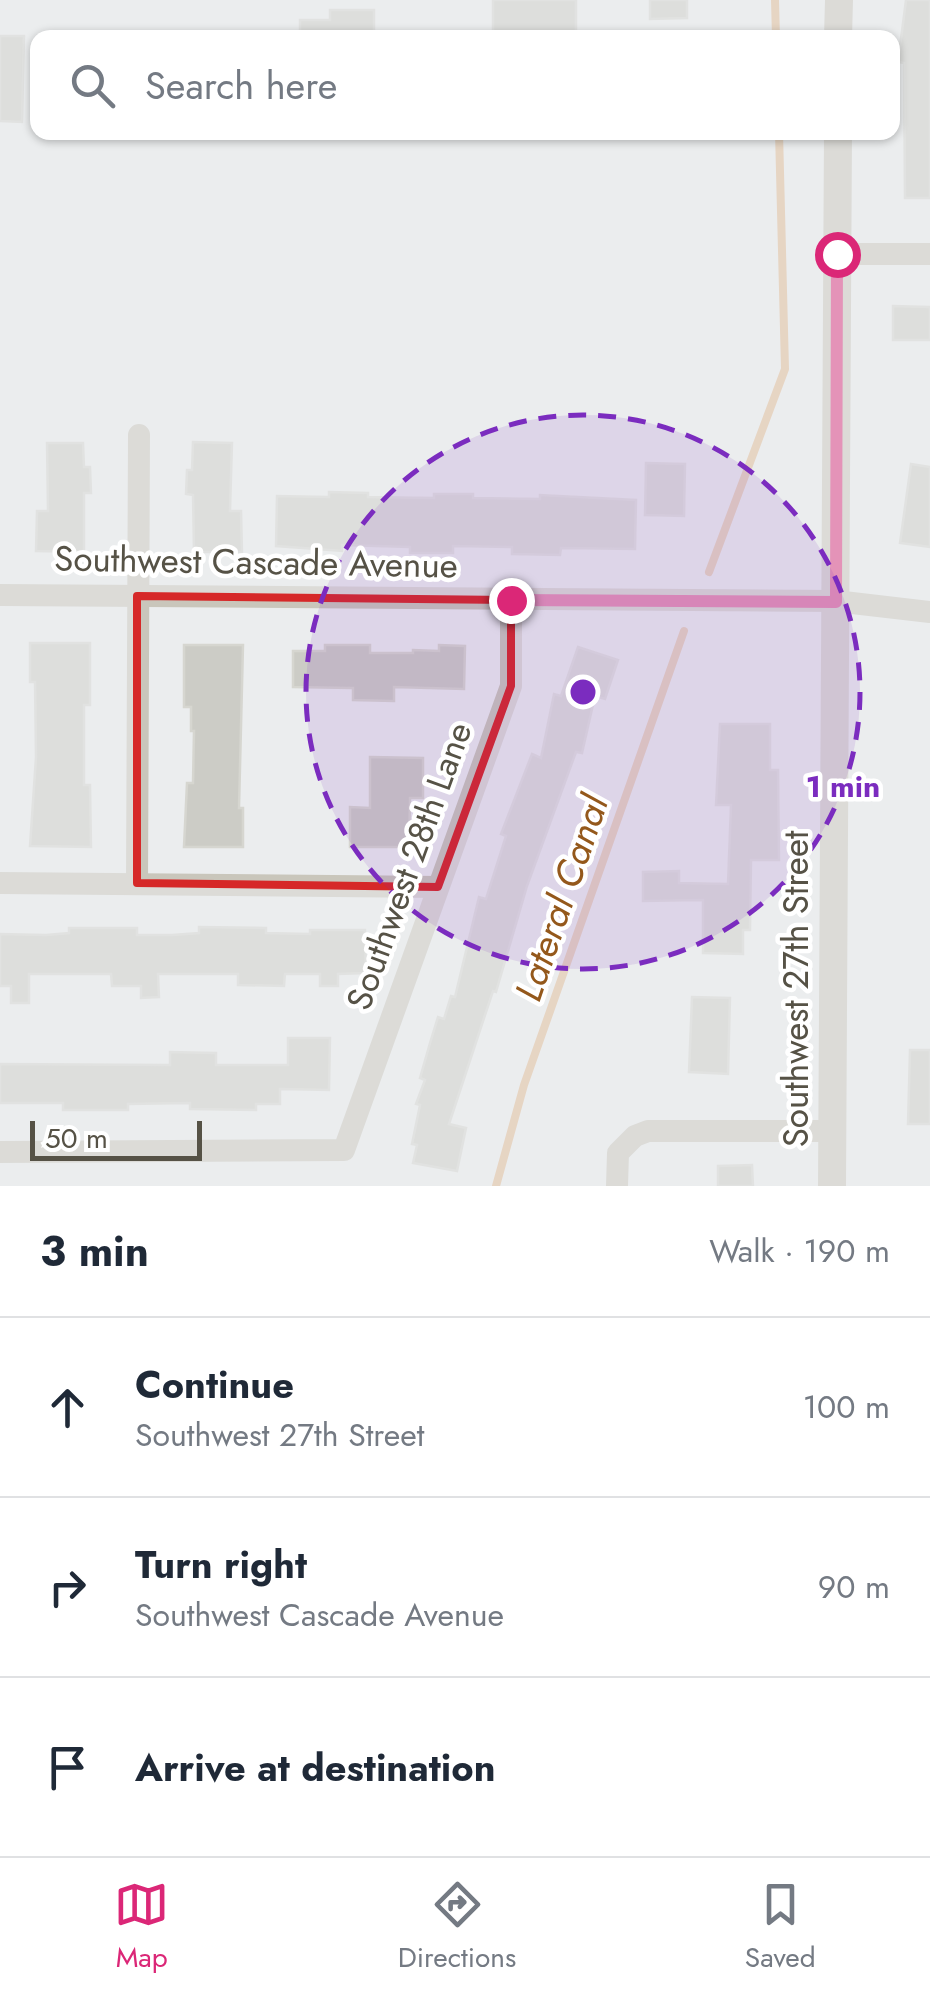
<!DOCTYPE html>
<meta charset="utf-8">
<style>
:root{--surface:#fff;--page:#f6f6f7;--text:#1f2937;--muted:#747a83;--line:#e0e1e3;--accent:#db2777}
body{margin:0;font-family:Jost,sans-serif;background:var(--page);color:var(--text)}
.scale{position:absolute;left:30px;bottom:25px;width:172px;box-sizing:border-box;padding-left:10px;border:5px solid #565246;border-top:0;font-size:28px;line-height:35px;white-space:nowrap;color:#565246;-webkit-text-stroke:8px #fff;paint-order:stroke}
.stop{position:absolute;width:30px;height:30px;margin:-22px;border:8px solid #db2777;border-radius:50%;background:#fff}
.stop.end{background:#db2777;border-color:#fff;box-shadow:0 2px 10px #0008}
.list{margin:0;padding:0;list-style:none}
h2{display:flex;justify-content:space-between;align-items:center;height:130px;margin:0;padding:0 40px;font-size:42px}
h2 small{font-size:32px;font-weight:400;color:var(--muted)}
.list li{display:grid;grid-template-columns:65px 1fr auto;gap:30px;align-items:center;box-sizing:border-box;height:180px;padding:0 40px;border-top:2px solid var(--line)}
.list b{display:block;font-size:38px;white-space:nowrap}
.list p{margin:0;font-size:32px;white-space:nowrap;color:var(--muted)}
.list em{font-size:32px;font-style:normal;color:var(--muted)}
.icon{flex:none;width:55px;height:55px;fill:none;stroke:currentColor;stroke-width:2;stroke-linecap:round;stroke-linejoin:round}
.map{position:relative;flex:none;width:930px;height:1186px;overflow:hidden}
.search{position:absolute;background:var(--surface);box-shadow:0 2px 8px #0004;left:30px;right:30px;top:30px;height:110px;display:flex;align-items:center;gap:25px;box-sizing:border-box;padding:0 35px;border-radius:20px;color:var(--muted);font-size:38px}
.sheet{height:670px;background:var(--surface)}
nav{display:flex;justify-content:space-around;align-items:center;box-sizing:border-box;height:140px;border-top:2px solid var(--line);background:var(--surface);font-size:28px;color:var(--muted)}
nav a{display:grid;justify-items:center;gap:5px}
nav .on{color:var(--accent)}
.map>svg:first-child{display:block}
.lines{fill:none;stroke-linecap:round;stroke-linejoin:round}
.stream{stroke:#e1b88f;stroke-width:8}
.building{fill:#ccccc6;stroke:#d6d6d0;stroke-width:2.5}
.minor{stroke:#c9c6bb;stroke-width:22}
.tertiary{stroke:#c9c6bb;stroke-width:28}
.route{stroke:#db2777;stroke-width:12}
.marked{fill:none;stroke:#d62828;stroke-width:8;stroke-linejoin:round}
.ring{fill:none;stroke:#7b2cbf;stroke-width:5;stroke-dasharray:18 12}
.labels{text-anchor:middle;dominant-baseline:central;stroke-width:9;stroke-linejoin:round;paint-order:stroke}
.street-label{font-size:35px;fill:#565246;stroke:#fff}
.water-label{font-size:38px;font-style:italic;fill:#94581b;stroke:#fff}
.centre{fill:#7b2cbf;stroke:#fff;stroke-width:5}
.ring-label{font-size:30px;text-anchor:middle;font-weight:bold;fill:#7b2cbf;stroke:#fff;stroke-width:9;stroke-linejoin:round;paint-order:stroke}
</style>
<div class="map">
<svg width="930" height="1186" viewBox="0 0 930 1186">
<rect width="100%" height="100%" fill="#ebedee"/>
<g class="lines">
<g class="stream">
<path d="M775 0 776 38"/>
<path d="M709 572 785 369 779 132"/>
<path d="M496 1186 524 1085 684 631"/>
</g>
</g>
<g class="building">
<rect x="493" y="0" width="83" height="38"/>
<path d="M650 0H687V18L650 19Z"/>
<path d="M906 0H930V198H905L904 63 898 62Z"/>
<path d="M330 10H374V35L300 38V20H330Z"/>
<path d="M0 36H24L22 122 0 121Z"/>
<path d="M893 306 930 307V340H893Z"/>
<path d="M193 442 232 443 230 511H241L242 552H194L193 495 186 494 187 470H192Z"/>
<path d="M47 443H83L84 467H90L91 493H84V552L36 551 37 511H48Z"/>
<path d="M646 463 685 464 684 516 645 515Z"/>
<path d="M911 464 930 467V547L900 543Z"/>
<path d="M329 492 368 493V497L434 498V494H473V498L540 499V495L636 500 635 549 561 548 560 555 512 554V547L453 546V553H410V547L342 545V551L276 546 277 496 329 497Z"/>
<path d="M30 643H90V705H84V785H90L91 847 30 846 36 757 35 682H30Z"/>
<path d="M184 645H243L239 808H243V847H184L187 783H193L194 731H191V707H184Z"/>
<path d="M325 645H370V653H413V650L439 651V645L465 646 464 689 394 687V701L353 700V688L293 687V651H325Z"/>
<path d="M578 647 618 660 605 699 595 696 582 753 576 752 527 886 496 992 493 991 449 1124 466 1128 457 1171 413 1163 417 1145 412 1144 420 1105 416 1104 425 1080 420 1078 430 1043 438 1017 444 1019 451 996 455 997 479 897 486 899 506 836 501 834 532 754 541 758 554 694 561 696Z"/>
<path d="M720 724H770V770H778L779 860H751L750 930H743V954L703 953V900L643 901V872L679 871V883L728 884 731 805H716Z"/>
<path d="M370 757 423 758V798H410L409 847H350V807L370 808Z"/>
<path d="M199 927 266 928V933L310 934V930H365L366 973 338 974V986H320V974H285L284 986 238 985V974H158L159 997 141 998V986H112L111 974H29V1003H11V986H0V934L46 935 69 933V928H137V935H172L199 933Z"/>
<path d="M692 997 730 998 728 1074 689 1072Z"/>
<path d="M288 1038H330L329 1090 280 1089V1104H256V1110L190 1109V1103L128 1104V1110H63V1103H0V1064L170 1065V1052L216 1053V1065H288Z"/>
<path d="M910 1050H930V1124H908Z"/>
<path d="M752 1165 753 1186H718V1166Z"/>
</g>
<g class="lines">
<g class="minor">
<path d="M837 254H930"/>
<path d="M0 595 835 601 930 612"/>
<path d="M0 883 438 887"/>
<path d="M137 883 139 435"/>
<path d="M0 1152 344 1150 511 686V600"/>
<path d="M617 1186 618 1153 635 1136 648 1131H833"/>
</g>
<g class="tertiary">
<path d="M838 38 839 0"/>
<path d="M832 1186 838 132"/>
</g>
</g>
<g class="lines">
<path class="route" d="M511 600 836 602 837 254"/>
</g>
<path d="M0 0H930V1186H0ZM137 596 511 600V686L438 887 137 883Z" fill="#ebedee" fill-opacity=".55" fill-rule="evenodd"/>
<path class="marked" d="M137 596 511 600V686L438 887 137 883Z"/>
<circle cx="583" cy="692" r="277" fill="#7b2cbf" fill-opacity=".12"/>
<circle class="ring" cx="583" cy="692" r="277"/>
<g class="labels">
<g class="street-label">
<text transform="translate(256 562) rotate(1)">Southwest Cascade Avenue</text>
<text transform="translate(409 866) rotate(-70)">Southwest 28th Lane</text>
<text transform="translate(796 989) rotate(-90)">Southwest 27th Street</text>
</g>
<g class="water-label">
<text transform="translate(561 898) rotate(-71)">Lateral Canal</text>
</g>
</g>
<circle cx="583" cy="692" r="15" class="centre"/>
<g class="ring-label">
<text x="843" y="797">1 min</text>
</g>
</svg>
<div class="scale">50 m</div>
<div class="stop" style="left:837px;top:254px"></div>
<div class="stop end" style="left:511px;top:600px"></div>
<div class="search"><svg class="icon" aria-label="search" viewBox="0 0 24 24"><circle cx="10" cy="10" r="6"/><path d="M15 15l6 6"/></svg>Search here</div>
</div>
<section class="sheet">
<h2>3 min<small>Walk · 190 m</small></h2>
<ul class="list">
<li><svg class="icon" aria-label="ahead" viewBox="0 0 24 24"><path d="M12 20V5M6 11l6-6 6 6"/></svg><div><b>Continue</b><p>Southwest 27th Street</p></div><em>100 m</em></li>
<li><svg class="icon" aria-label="right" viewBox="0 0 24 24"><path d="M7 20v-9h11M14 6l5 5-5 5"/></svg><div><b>Turn right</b><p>Southwest Cascade Avenue</p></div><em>90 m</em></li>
<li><svg class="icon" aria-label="arrive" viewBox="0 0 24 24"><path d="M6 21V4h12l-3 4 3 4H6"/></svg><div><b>Arrive at destination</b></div></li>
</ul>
</section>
<nav>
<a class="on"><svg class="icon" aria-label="map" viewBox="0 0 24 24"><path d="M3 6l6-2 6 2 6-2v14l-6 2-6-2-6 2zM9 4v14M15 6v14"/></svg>Map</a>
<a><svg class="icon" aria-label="directions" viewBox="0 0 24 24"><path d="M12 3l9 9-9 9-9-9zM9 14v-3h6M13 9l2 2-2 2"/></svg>Directions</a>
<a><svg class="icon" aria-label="saved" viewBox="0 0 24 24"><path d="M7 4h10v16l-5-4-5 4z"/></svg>Saved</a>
</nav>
